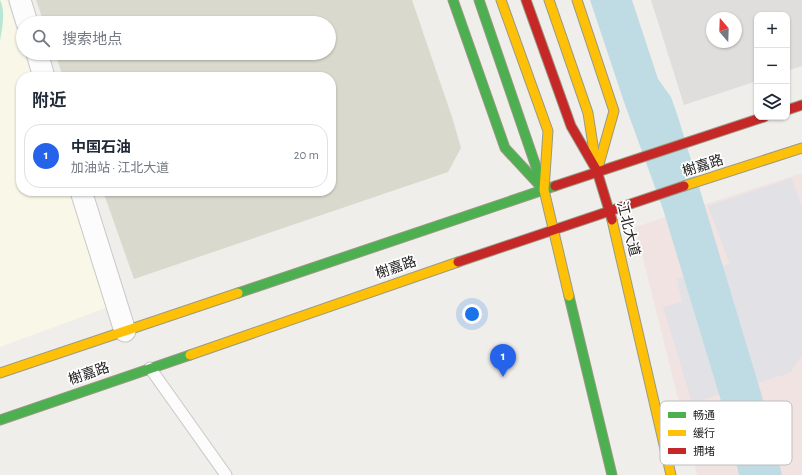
<!DOCTYPE html>
<html lang="zh">
<meta charset="utf-8">
<style>
:root{--surface:#fff;--page:#f6f6f7;--text:#1f2937;--muted:#747a83;--line:#e0e1e3;--accent:#2563eb}
body{margin:0;font-family:"Alegreya Sans","Noto Sans SC",sans-serif;background:var(--page);color:var(--text)}
.controls{position:absolute;right:12px;top:12px;display:grid;overflow:hidden;border-radius:8px;box-shadow:0 1px 3px #0004}
.controls button{width:36px;height:36px;display:grid;place-items:center;padding:0;border:0;border-bottom:1px solid var(--line);background:var(--surface);color:var(--text);font:20px sans-serif}
.compass{position:absolute;left:706px;top:12px;width:36px;height:36px;border-radius:50%;background:var(--surface);box-shadow:0 1px 3px #0004;rotate:341deg}
.you{position:absolute;left:472px;top:314px;width:14px;height:14px;margin:-10px;border:3px solid #fff;border-radius:50%;background:#1a73e8;box-shadow:0 0 0 6px #1a73e833}
.badge{display:grid;place-items:center;width:26px;height:26px;border-radius:50%;background:var(--accent);color:#fff;font-size:13px;font-weight:700}
.pin{position:absolute;translate:-50% -33px;filter:drop-shadow(0 1px 2px #0008)}
.pin::after{content:'';position:absolute;top:21px;width:14px;height:12px;background:inherit;clip-path:polygon(0 0,100% 0,50% 100%)}
.list{margin:0;padding:0;list-style:none}
h2{display:flex;justify-content:space-between;align-items:center;height:52px;margin:0;padding:0 16px;font-size:17px}
h2 small{font-size:13px;font-weight:400;color:var(--muted)}
.list li{display:grid;grid-template-columns:26px 1fr auto;gap:12px;align-items:center;box-sizing:border-box;height:64px;margin:0 8px 8px;padding:0 8px;border:1px solid var(--line);border-radius:16px}
.list b{display:block;font-size:15px;white-space:nowrap}
.list p{margin:0;font-size:13px;white-space:nowrap;color:var(--muted)}
.list em{font-size:13px;font-style:normal;color:var(--muted)}
.icon{flex:none;width:22px;height:22px;fill:none;stroke:currentColor;stroke-width:2;stroke-linecap:round;stroke-linejoin:round}
.map{position:relative;flex:none;width:802px;height:475px;overflow:hidden}
.search{position:absolute;background:var(--surface);box-shadow:0 1px 3px #0004;left:16px;top:16px;width:320px;height:44px;display:flex;align-items:center;gap:10px;box-sizing:border-box;padding:0 14px;border-radius:22px;color:var(--muted);font-size:15px}
.panel{position:absolute;background:var(--surface);box-shadow:0 1px 3px #0004;left:16px;top:72px;width:320px;height:124px;border-radius:16px}
.map>svg:first-child{display:block}
.residential{fill:#dfdedc;fill-rule:evenodd}
.commercial{fill:#f1e3e1}
.education{fill:#f8f7e8}
.construction{fill:#d9d9cd}
.pitch{fill:#b7e6d2}
.plaza{fill:#e2e1e5}
.water{fill:#bfdbe3}
.lines{fill:none;stroke-linecap:round;stroke-linejoin:round}
.lane-casing{stroke:#c9c8c7;stroke-width:13}
.street-casing{stroke:#c9c8c7;stroke-width:23}
.fast-casing{stroke:#999a82;stroke-width:11}
.slow-casing{stroke:#999a82;stroke-width:11}
.jam-casing{stroke:#999a82;stroke-width:11}
.lane{stroke:#fdfcfc;stroke-width:11}
.street{stroke:#fdfcfc;stroke-width:21}
.fast{stroke:#4caf50;stroke-width:9}
.slow{stroke:#ffc107;stroke-width:9}
.jam{stroke:#c62828;stroke-width:9}
.labels{text-anchor:middle;dominant-baseline:central;stroke-width:3.5;stroke-linejoin:round;paint-order:stroke}
.street-label{font-size:14px;fill:#222;stroke:#fff}
.key{fill:#fff;stroke:#bdbdbd;stroke-width:1}
.key-label{font-size:11px;fill:#222}
</style>
<div class="map">
<svg width="802" height="475" viewBox="0 0 802 475">
<rect width="100%" height="100%" fill="#f0eeeb"/>
<path class="residential" d="M651 0H802V66L787 71V15H757V81L684 105ZM712 18H736V42H712Z"/>
<path class="commercial" d="M802 173V475H697L635 227Z"/>
<path class="education" d="M0 0H7L32 77H21V191H70L108 307 0 347Z"/>
<path class="construction" d="M36 0H412L453 120 461 148 448 172 134 279 103 191H331V77H63L55 53H329V23H44Z"/>
<path class="pitch" d="M0 0C6 11 2 29 0 41Z"/>
<path class="plaza" d="M792 178 802 208V356L790 373 692 403 663 307 682 302 677 279 730 264 708 206Z"/>
<path class="water" d="M590 0H632L658 79 671 97 679 120 761 393 782 475H739L722 404 663 209 624 102Z"/>
<g class="lines">
<defs>
<path id="lane" d="M150 368 226 475"/>
<g id="street">
<path d="M20 0 27 23"/>
<path d="M37 53 44 77"/>
<path d="M81 191 125 331"/>
</g>
<g id="fast">
<path d="M453 0 505 148 544 190"/>
<path d="M479 0 544 190"/>
<path d="M238 293 555 186"/>
<path d="M569 296 612 475"/>
<path d="M0 420 190 355"/>
</g>
<g id="slow">
<path d="M501 0 548 131 544 190 569 296"/>
<path d="M549 0 588 113 597 171"/>
<path d="M577 0 614 111 597 171"/>
<path d="M684 186 802 148"/>
<path d="M612 220 671 475"/>
<path d="M190 355 458 262"/>
<path d="M0 373 238 293"/>
</g>
<g id="jam">
<path d="M526 0 571 126 597 171 612 220"/>
<path d="M787 110 802 105"/>
<path d="M555 186 764 117"/>
<path d="M458 262 684 186"/>
</g>
</defs>
<use href="#lane" class="lane-casing"/>
<use href="#street" class="street-casing"/>
<use href="#fast" class="fast-casing"/>
<use href="#slow" class="slow-casing"/>
<use href="#jam" class="jam-casing"/>
<use href="#lane" class="lane"/>
<use href="#street" class="street"/>
<use href="#fast" class="fast"/>
<use href="#slow" class="slow"/>
<use href="#jam" class="jam"/>
</g>
<g class="labels">
<g class="street-label">
<text transform="translate(703 166) rotate(-18)">榭嘉路</text>
<text transform="translate(628 229) rotate(76)">江北大道</text>
<text transform="translate(396 268) rotate(-19)">榭嘉路</text>
<text transform="translate(89 374) rotate(-19)">榭嘉路</text>
</g>
</g>
<rect x="660" y="401" width="132" height="64" rx="6" class="key"/>
<rect x="668" y="412" width="18" height="6" fill="#4caf50"/>
<rect x="668" y="430" width="18" height="6" fill="#ffc107"/>
<rect x="668" y="448" width="18" height="6" fill="#c62828"/>
<g class="key-label">
<text x="693" y="419">畅通</text>
<text x="693" y="437">缓行</text>
<text x="693" y="455">拥堵</text>
</g>
</svg>
<div class="controls">
<button>+</button>
<button>−</button>
<button><svg class="icon" aria-label="layers" viewBox="0 0 24 24"><path d="M12 4l9 5-9 5-9-5zM3 14l9 5 9-5"/></svg></button>
</div>
<svg class="compass" viewBox="-18 -18 36 36"><path d="M0-13l5 13h-10z" fill="#e53935"/><path d="M0 13l5-13h-10z" fill="#747a83"/></svg>
<div class="you"></div>
<div class="pin badge" style="left:503px;top:377px">1</div>
<div class="search"><svg class="icon" aria-label="search" viewBox="0 0 24 24"><circle cx="10" cy="10" r="6"/><path d="M15 15l6 6"/></svg>搜索地点</div>
<section class="panel">
<h2>附近<small></small></h2>
<ul class="list">
<li><span class="badge">1</span><div><b>中国石油</b><p>加油站 · 江北大道</p></div><em>20 m</em></li>
</ul>
</section>
</div>
